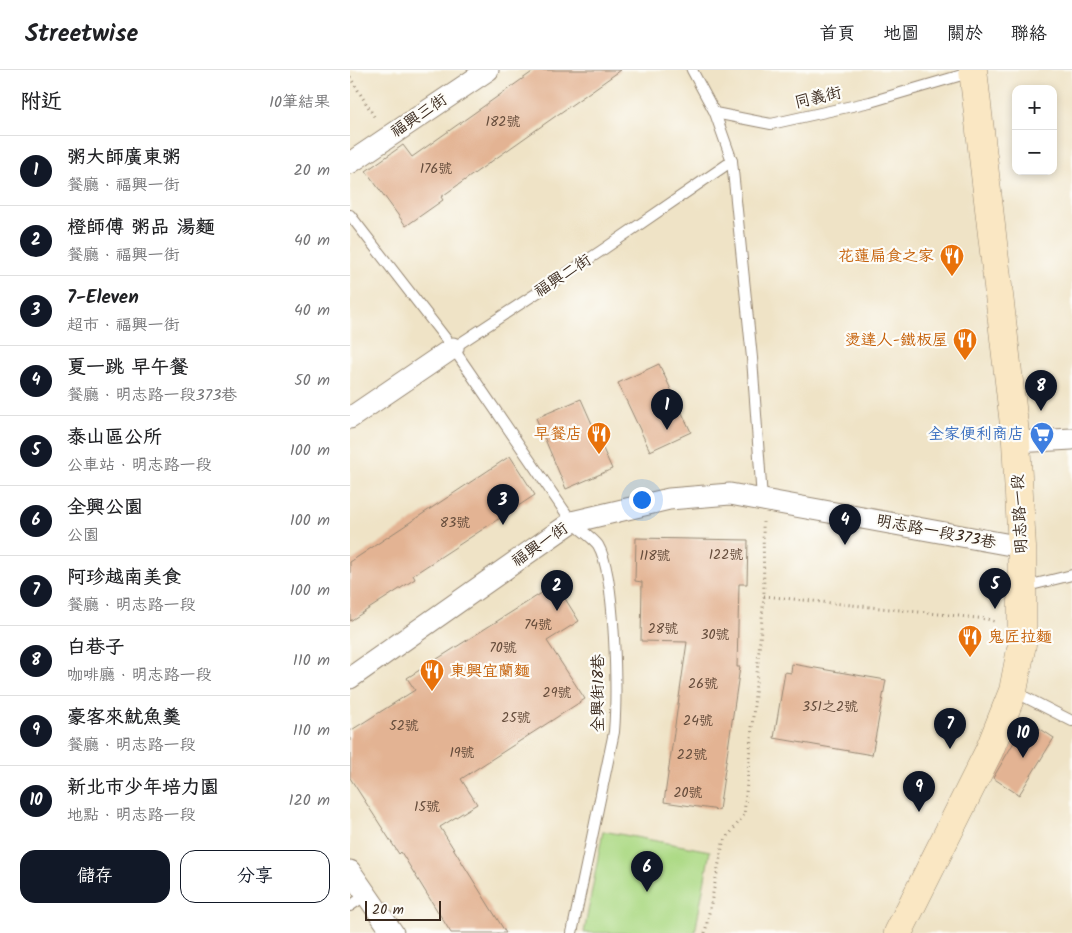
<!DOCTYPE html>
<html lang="zh-TW">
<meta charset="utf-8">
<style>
:root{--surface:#fff;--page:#f6f6f6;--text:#202124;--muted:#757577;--line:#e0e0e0;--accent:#111827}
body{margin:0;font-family:Kalam,"LXGW WenKai TC",sans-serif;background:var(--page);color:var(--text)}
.controls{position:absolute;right:15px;top:15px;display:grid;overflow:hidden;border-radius:10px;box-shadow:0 2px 8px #0003}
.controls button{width:45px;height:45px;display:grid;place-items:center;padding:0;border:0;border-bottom:1px solid var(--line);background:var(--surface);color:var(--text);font:25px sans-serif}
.scale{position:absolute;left:15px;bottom:12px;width:76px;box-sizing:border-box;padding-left:5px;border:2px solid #3b2a1e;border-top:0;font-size:14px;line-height:18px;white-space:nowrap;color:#3b2a1e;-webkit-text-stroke:4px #fdfcf7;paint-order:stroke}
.you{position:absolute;left:291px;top:429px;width:18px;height:18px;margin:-12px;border:4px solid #fff;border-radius:50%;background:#1a73e8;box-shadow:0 0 0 8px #1a73e833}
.badge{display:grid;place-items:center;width:32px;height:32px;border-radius:50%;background:var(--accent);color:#fff;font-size:16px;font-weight:700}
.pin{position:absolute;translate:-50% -41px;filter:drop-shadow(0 1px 2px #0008)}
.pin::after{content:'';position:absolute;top:26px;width:18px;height:15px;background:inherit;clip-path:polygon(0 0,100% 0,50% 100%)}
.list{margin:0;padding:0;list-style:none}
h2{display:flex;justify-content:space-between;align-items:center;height:65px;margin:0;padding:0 20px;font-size:21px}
h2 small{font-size:16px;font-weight:400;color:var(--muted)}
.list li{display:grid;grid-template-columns:32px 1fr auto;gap:15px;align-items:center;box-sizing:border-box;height:70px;padding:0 20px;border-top:1px solid var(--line)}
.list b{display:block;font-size:19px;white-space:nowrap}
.list p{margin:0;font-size:16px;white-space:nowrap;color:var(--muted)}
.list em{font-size:16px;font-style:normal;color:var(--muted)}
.actions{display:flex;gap:10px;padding:15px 20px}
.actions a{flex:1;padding:11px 0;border:1px solid var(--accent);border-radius:15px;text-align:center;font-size:18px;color:var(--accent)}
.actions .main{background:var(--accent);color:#fff}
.map{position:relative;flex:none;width:722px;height:863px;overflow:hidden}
header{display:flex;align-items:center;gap:30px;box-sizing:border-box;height:70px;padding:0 25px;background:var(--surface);border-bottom:1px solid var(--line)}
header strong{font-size:24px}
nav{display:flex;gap:28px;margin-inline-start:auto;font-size:18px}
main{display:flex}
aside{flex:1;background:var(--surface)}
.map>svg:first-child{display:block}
.green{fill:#adda86;stroke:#748252}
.building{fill:#e3b393}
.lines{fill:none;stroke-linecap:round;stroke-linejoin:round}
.lane-casing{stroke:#958672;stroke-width:12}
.street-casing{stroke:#958672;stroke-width:23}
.secondary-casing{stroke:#958672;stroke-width:29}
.path{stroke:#958672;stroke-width:3;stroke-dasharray:1 4;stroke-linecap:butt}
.lane{stroke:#fff;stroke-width:10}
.street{stroke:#fff;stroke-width:21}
.secondary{stroke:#fae7c3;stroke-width:28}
.labels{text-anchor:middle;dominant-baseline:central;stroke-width:4.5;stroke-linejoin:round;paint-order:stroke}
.number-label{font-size:14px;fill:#654c3b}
.street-label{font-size:16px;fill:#3b2a1e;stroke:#fdfcf7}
.food-label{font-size:16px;fill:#c56008;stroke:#fdfcf7;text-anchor:end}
.shop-label{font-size:16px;fill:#366cbe;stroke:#fdfcf7;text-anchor:end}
</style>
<header>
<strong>Streetwise</strong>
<nav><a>首頁</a><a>地圖</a><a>關於</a><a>聯絡</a></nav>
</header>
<main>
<aside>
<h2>附近<small>10筆結果</small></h2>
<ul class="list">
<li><span class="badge">1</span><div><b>粥大師廣東粥</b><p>餐廳 · 福興一街</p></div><em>20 m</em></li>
<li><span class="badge">2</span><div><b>橙師傅 粥品 湯麵</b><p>餐廳 · 福興一街</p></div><em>40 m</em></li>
<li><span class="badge">3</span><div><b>7-Eleven</b><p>超市 · 福興一街</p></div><em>40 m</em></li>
<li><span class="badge">4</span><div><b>夏一跳 早午餐</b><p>餐廳 · 明志路一段373巷</p></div><em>50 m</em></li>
<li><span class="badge">5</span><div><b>泰山區公所</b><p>公車站 · 明志路一段</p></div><em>100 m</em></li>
<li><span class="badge">6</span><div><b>全興公園</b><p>公園</p></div><em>100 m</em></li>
<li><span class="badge">7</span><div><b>阿珍越南美食</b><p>餐廳 · 明志路一段</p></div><em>100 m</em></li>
<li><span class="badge">8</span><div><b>白巷子</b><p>咖啡廳 · 明志路一段</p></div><em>110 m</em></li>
<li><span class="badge">9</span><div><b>豪客來魷魚羹</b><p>餐廳 · 明志路一段</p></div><em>110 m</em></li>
<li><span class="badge">10</span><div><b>新北市少年培力園</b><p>地點 · 明志路一段</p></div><em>120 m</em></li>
</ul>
<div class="actions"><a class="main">儲存</a><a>分享</a></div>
</aside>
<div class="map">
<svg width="722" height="863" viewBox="0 0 722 863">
<rect width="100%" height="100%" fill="#fdfcf7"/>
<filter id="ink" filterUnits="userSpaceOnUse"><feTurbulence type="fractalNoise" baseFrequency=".02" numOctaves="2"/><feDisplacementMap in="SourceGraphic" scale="10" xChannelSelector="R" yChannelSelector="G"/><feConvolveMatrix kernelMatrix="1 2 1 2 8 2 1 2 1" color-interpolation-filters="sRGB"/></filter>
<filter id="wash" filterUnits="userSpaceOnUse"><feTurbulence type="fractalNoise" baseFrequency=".0096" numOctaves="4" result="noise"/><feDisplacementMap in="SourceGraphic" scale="20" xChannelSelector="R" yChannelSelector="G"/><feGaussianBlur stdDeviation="1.12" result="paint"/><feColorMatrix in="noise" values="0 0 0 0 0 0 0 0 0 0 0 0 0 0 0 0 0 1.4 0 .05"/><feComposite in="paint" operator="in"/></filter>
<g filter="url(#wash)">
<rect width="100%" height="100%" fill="#efe3c6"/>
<path class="green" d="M253 761 360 781 345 863H234Z"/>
<g id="blocks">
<g class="building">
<path d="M185 0H271L91 127 93 130 56 156 16 101 53 75 62 87Z"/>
<path d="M309 294 341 362 300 381 268 313Z"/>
<path d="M231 329 262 399 216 419 186 348Z"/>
<path d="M160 386 185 425 63 505 65 509 0 551V492Z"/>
<path d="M286 468 398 470 397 514H389L387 597H390L369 740 314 732 337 572 291 571 292 512 285 511Z"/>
<path d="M206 514 229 551 197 571 235 629 111 709 127 734 90 757 156 863H101L51 782 49 784 0 708V661L65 620 57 608Z"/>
<path d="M442 594 536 610 522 685 424 668 435 602 441 603Z"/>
<path d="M689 658 704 668 669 725 643 708 670 662 676 659Z"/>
</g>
</g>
</g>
<g filter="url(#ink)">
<use href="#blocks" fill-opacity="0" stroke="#958672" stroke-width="1"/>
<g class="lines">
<defs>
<g id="lane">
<path d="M342 0 365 43 421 54 520 32 622 2"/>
<path d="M382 91 402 288 412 429"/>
<path d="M0 145 103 278 222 452C229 459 242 467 248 475 266 505 267 625 264 662L222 863"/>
<path d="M103 278 251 181 382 91 365 43"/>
<path d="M673 517 722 505"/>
<path d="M665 622 722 651"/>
<path d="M0 836 16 825"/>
</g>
<g id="street">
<path d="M0 93 138 0"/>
<path d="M0 348 103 278"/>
<path d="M666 372 722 369"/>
<path d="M0 608 222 452 319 429 380 424 672 477"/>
<path d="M0 801 43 863"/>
</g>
<path id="secondary" d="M548 863 639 681 663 621 672 574V477L666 372 623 0"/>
</defs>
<use href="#lane" class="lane-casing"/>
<use href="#street" class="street-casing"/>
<use href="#secondary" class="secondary-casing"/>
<g class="path">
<path d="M0 7 25 48"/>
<path d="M414 526 637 549 647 552"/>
<path d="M355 863 373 773 394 745 414 526 413 452"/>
</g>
<use href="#lane" class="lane"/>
<use href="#street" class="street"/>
<use href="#secondary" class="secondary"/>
</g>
</g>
<defs>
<symbol id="restaurant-pin" viewBox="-11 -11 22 30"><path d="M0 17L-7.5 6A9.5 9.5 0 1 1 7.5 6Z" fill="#e8710a" stroke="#fdfcf7"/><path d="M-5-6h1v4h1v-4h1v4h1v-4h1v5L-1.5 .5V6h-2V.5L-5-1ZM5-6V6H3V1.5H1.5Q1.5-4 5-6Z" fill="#fff"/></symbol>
<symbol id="supermarket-pin" viewBox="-11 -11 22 30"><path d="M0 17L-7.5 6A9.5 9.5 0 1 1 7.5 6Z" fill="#3f7fe0" stroke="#fdfcf7"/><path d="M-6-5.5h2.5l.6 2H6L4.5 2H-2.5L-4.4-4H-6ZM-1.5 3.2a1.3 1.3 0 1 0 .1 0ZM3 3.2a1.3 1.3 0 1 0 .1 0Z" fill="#fff"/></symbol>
</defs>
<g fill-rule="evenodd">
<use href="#restaurant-pin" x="588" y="172" width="28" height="38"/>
<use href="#restaurant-pin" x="601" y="256" width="28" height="38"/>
<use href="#restaurant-pin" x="235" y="350" width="28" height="38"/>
<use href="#supermarket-pin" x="678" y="350" width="28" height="38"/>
<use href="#restaurant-pin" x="606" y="553" width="28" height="38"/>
<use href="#restaurant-pin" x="68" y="587" width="28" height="38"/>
</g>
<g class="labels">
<g class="number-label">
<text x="153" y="52">182號</text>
<text x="86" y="99">176號</text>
<text x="105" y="453">83號</text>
<text x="376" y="485">122號</text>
<text x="305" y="486">118號</text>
<text x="188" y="555">74號</text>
<text x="313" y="559">28號</text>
<text x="365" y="565">30號</text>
<text x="153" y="578">70號</text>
<text x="353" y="614">26號</text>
<text x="207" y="623">29號</text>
<text x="480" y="637">351之2號</text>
<text x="166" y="648">25號</text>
<text x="348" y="651">24號</text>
<text x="54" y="656">52號</text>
<text x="112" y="683">19號</text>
<text x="342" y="685">22號</text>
<text x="338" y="723">20號</text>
<text x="77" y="737">15號</text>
</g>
<g class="street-label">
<text transform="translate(468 28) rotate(-13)">同義街</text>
<text transform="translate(69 46) rotate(-34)">福興三街</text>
<text transform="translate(213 206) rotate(-33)">福興二街</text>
<text transform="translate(670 444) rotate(-93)">明志路一段</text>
<text transform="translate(586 462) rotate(11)">明志路一段373巷</text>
<text transform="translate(190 475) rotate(-35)">福興一街</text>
<text transform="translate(248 623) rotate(-90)">全興街18巷</text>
</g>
<g class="food-label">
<text x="584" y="186">花蓮扁食之家</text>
<text x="598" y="270">燙達人-鐵板屋</text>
<text x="232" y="364">早餐店</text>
<text x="638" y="567" text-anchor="start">鬼匠拉麵</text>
<text x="100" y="601" text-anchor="start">東興宜蘭麵</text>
</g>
<g class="shop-label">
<text x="674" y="364">全家便利商店</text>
</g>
</g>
</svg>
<div class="controls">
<button>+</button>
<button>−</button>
</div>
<div class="scale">20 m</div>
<div class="you"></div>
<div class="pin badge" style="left:317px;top:360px">1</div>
<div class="pin badge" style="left:207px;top:541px">2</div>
<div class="pin badge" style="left:153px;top:455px">3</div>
<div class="pin badge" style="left:495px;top:475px">4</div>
<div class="pin badge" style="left:645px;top:539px">5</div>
<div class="pin badge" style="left:297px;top:822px">6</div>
<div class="pin badge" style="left:600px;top:679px">7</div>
<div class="pin badge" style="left:691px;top:341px">8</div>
<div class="pin badge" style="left:569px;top:742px">9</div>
<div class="pin badge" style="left:673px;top:688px">10</div>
</div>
</main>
